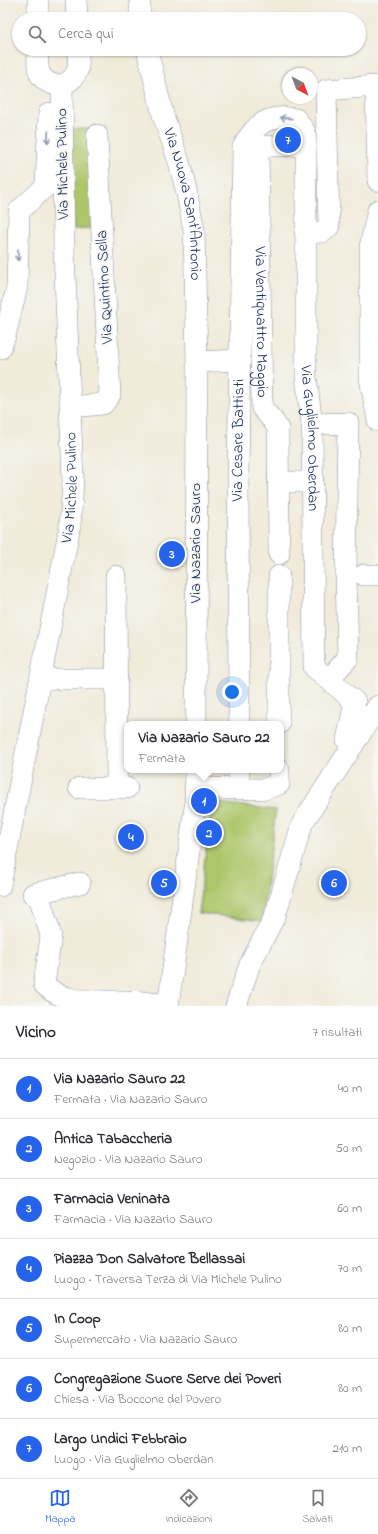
<!DOCTYPE html>
<html lang="it">
<meta charset="utf-8">
<style>
:root{--surface:#fff;--page:#f7f7f7;--text:#2b2b33;--muted:#7c7c81;--line:#e1e1e2;--accent:#2563eb}
body{margin:0;font-family:"Indie Flower",sans-serif;background:var(--page);color:var(--text)}
.compass{position:absolute;left:282px;top:68px;width:36px;height:36px;border-radius:50%;background:var(--surface);box-shadow:0 1px 3px #0004;rotate:139deg}
.you{position:absolute;left:232px;top:692px;width:14px;height:14px;margin:-10px;border:3px solid #fff;border-radius:50%;background:#1a73e8;box-shadow:0 0 0 6px #1a73e833}
.badge{display:grid;place-items:center;width:26px;height:26px;border-radius:50%;background:var(--accent);color:#fff;font-size:13px;font-weight:700}
.pin{position:absolute;translate:-50% -50%;border:2px solid #fff;box-shadow:0 1px 4px #0006}
.popup{position:absolute;left:124px;top:721px;width:160px;height:52px;box-sizing:border-box;display:grid;place-content:center;border-radius:8px;background:var(--surface);filter:drop-shadow(0 1px 3px #0005);font-size:13px;white-space:nowrap;color:var(--muted)}
.popup b{font-size:15px;color:var(--text)}
.popup::after{content:'';position:absolute;left:50%;top:100%;margin-left:-8px;border:8px solid transparent;border-top-color:var(--surface)}
.list{margin:0;padding:0;list-style:none}
h2{display:flex;justify-content:space-between;align-items:center;height:52px;margin:0;padding:0 16px;font-size:17px}
h2 small{font-size:13px;font-weight:400;color:var(--muted)}
.list li{display:grid;grid-template-columns:26px 1fr auto;gap:12px;align-items:center;box-sizing:border-box;height:60px;padding:0 16px;border-top:1px solid var(--line)}
.list b{display:block;font-size:15px;white-space:nowrap}
.list p{margin:0;font-size:13px;white-space:nowrap;color:var(--muted)}
.list em{font-size:13px;font-style:normal;color:var(--muted)}
.icon{flex:none;width:22px;height:22px;fill:none;stroke:currentColor;stroke-width:2;stroke-linecap:round;stroke-linejoin:round}
.map{position:relative;flex:none;width:378px;height:1006px;overflow:hidden}
.search{position:absolute;background:var(--surface);box-shadow:0 1px 3px #0004;left:12px;right:12px;top:12px;height:44px;display:flex;align-items:center;gap:10px;box-sizing:border-box;padding:0 14px;border-radius:22px;color:var(--muted);font-size:15px}
.sheet{height:472px;background:var(--surface)}
nav{display:flex;justify-content:space-around;align-items:center;box-sizing:border-box;height:56px;border-top:1px solid var(--line);background:var(--surface);font-size:11px;color:var(--muted)}
nav a{display:grid;justify-items:center;gap:2px}
nav .on{color:var(--accent)}
.map>svg:first-child{display:block}
.green{fill:#adc66b;stroke:#647a64}
.lines{fill:none;stroke-linecap:round;stroke-linejoin:round}
.minor-casing{stroke:#868d9c;stroke-width:22}
.minor{stroke:#fff;stroke-width:21}
.oneway{stroke:#8d97ae}
.labels{text-anchor:middle;dominant-baseline:central;stroke-width:3.5;stroke-linejoin:round;paint-order:stroke}
.street-label{font-size:16px;fill:#1b2f5e;stroke:#f6f6f2}
</style>
<div class="map">
<svg width="378" height="1006" viewBox="0 0 378 1006">
<rect width="100%" height="100%" fill="#f6f6f2"/>
<filter id="ink" filterUnits="userSpaceOnUse"><feTurbulence type="fractalNoise" baseFrequency=".025" numOctaves="2"/><feDisplacementMap in="SourceGraphic" scale="8" xChannelSelector="R" yChannelSelector="G"/><feConvolveMatrix kernelMatrix="1 2 1 2 8 2 1 2 1" color-interpolation-filters="sRGB"/></filter>
<filter id="wash" filterUnits="userSpaceOnUse"><feTurbulence type="fractalNoise" baseFrequency=".012" numOctaves="4" result="noise"/><feDisplacementMap in="SourceGraphic" scale="16" xChannelSelector="R" yChannelSelector="G"/><feGaussianBlur stdDeviation="0.9" result="paint"/><feColorMatrix in="noise" values="0 0 0 0 0 0 0 0 0 0 0 0 0 0 0 0 0 1.4 0 .05"/><feComposite in="paint" operator="in"/></filter>
<g filter="url(#wash)">
<rect width="100%" height="100%" fill="#f1ebda"/>
<g class="green">
<path d="M70 129H90L94 228 73 229Z"/>
<path d="M212 802 276 810 262 921 198 913Z"/>
</g>
</g>
<g filter="url(#ink)">
<g class="lines">
<defs>
<g id="minor">
<path d="M38 0V19"/>
<path d="M76 0 77 19"/>
<path d="M140 0V19"/>
<path d="M38 49C38 57 36 70 42 77 53 90 71 86 77 71 80 65 78 55 77 49"/>
<path id="s1" d="M147 49 163 115 179 162 187 194 194 230 197 362 196 724"/>
<path d="M244 147 306 145"/>
<path id="s2" d="M258 147 262 408 274 422 278 429 279 554"/>
<path d="M378 210 370 247V378L378 421"/>
<path d="M305 233 323 232 329 226 326 90 376 86 378 181"/>
<path d="M0 349 5 336 17 287 19 211 46 186 49 113"/>
<path d="M197 362 240 360"/>
<path d="M71 407 103 404 110 395 97 135"/>
<path d="M312 424 348 423 346 575 348 658 329 679"/>
<path d="M278 482H313"/>
<path d="M364 575H378"/>
<path d="M116 576 117 788"/>
<path d="M41 679H117"/>
<path id="s3" d="M239 724 238 473 243 147C255 124 269 113 296 119L305 132 306 145V377L312 424 314 667 355 702 347 740 353 745 378 706"/>
<path d="M279 724V576"/>
<path d="M239 770V789"/>
<path d="M79 788H127"/>
<path d="M196 788 265 789 279 784V770"/>
<path id="s4" d="M0 886 70 526 73 481 64 249 62 85"/>
<path d="M38 893 51 936 44 984C63 1006 102 1000 128 1001 141 1001 155 1004 168 1005"/>
<path d="M33 894 80 883"/>
<path d="M168 1006 195 807 196 770"/>
<path d="M236 1006 250 964 275 916 302 824 353 745"/>
</g>
</defs>
<use href="#minor" class="minor-casing"/>
<use href="#minor" class="minor"/>
</g>
<defs><path id="oneway-shaft" d="M-6 0H5M1.5-3L5.5 0L1.5 3" fill="none" stroke-width="1.6" stroke-linecap="round" stroke-linejoin="round"/></defs>
<g class="oneway">
<use href="#oneway-shaft" transform="translate(286 118) rotate(-174)"/>
<use href="#oneway-shaft" transform="translate(48 137) rotate(93)"/>
<use href="#oneway-shaft" transform="translate(18 255) rotate(91)"/>
</g>
</g>
<g class="labels">
<g class="street-label">
<text transform="translate(63 164) rotate(-91)">Via Michele Pulino</text>
<text stroke="none"><textPath href="#s1" startOffset="160">Via Nuova Sant'Antonio</textPath></text>
<text transform="translate(105 287) rotate(-93)">Via Quintino Sella</text>
<text stroke="none"><textPath href="#s2" startOffset="175">Via Ventiquattro Maggio</textPath></text>
<text stroke="none"><textPath href="#s3" startOffset="965">Via Guglielmo Oberdan</textPath></text>
<text stroke="none"><textPath href="#s3" startOffset="284">Via Cesare Battisti</textPath></text>
<text stroke="none"><textPath href="#s4" startOffset="405">Via Michele Pulino</textPath></text>
<text transform="translate(196 543) rotate(-90)">Via Nazario Sauro</text>
</g>
</g>
</svg>
<svg class="compass" viewBox="-18 -18 36 36"><path d="M0-13l5 13h-10z" fill="#e53935"/><path d="M0 13l5-13h-10z" fill="#7c7c81"/></svg>
<div class="you"></div>
<div class="pin badge" style="left:204px;top:801px">1</div>
<div class="popup"><b>Via Nazario Sauro 22</b>Fermata</div>
<div class="pin badge" style="left:209px;top:833px">2</div>
<div class="pin badge" style="left:172px;top:554px">3</div>
<div class="pin badge" style="left:131px;top:837px">4</div>
<div class="pin badge" style="left:164px;top:883px">5</div>
<div class="pin badge" style="left:334px;top:883px">6</div>
<div class="pin badge" style="left:288px;top:140px">7</div>
<div class="search"><svg class="icon" aria-label="search" viewBox="0 0 24 24"><circle cx="10" cy="10" r="6"/><path d="M15 15l6 6"/></svg>Cerca qui</div>
</div>
<section class="sheet">
<h2>Vicino<small>7 risultati</small></h2>
<ul class="list">
<li><span class="badge">1</span><div><b>Via Nazario Sauro 22</b><p>Fermata · Via Nazario Sauro</p></div><em>40 m</em></li>
<li><span class="badge">2</span><div><b>Antica Tabaccheria</b><p>Negozio · Via Nazario Sauro</p></div><em>50 m</em></li>
<li><span class="badge">3</span><div><b>Farmacia Veninata</b><p>Farmacia · Via Nazario Sauro</p></div><em>60 m</em></li>
<li><span class="badge">4</span><div><b>Piazza Don Salvatore Bellassai</b><p>Luogo · Traversa Terza di Via Michele Pulino</p></div><em>70 m</em></li>
<li><span class="badge">5</span><div><b>In Coop</b><p>Supermercato · Via Nazario Sauro</p></div><em>80 m</em></li>
<li><span class="badge">6</span><div><b>Congregazione Suore Serve dei Poveri</b><p>Chiesa · Via Boccone del Povero</p></div><em>80 m</em></li>
<li><span class="badge">7</span><div><b>Largo Undici Febbraio</b><p>Luogo · Via Guglielmo Oberdan</p></div><em>210 m</em></li>
</ul>
</section>
<nav>
<a class="on"><svg class="icon" aria-label="map" viewBox="0 0 24 24"><path d="M3 6l6-2 6 2 6-2v14l-6 2-6-2-6 2zM9 4v14M15 6v14"/></svg>Mappa</a>
<a><svg class="icon" aria-label="directions" viewBox="0 0 24 24"><path d="M12 3l9 9-9 9-9-9zM9 14v-3h6M13 9l2 2-2 2"/></svg>Indicazioni</a>
<a><svg class="icon" aria-label="saved" viewBox="0 0 24 24"><path d="M7 4h10v16l-5-4-5 4z"/></svg>Salvati</a>
</nav>
